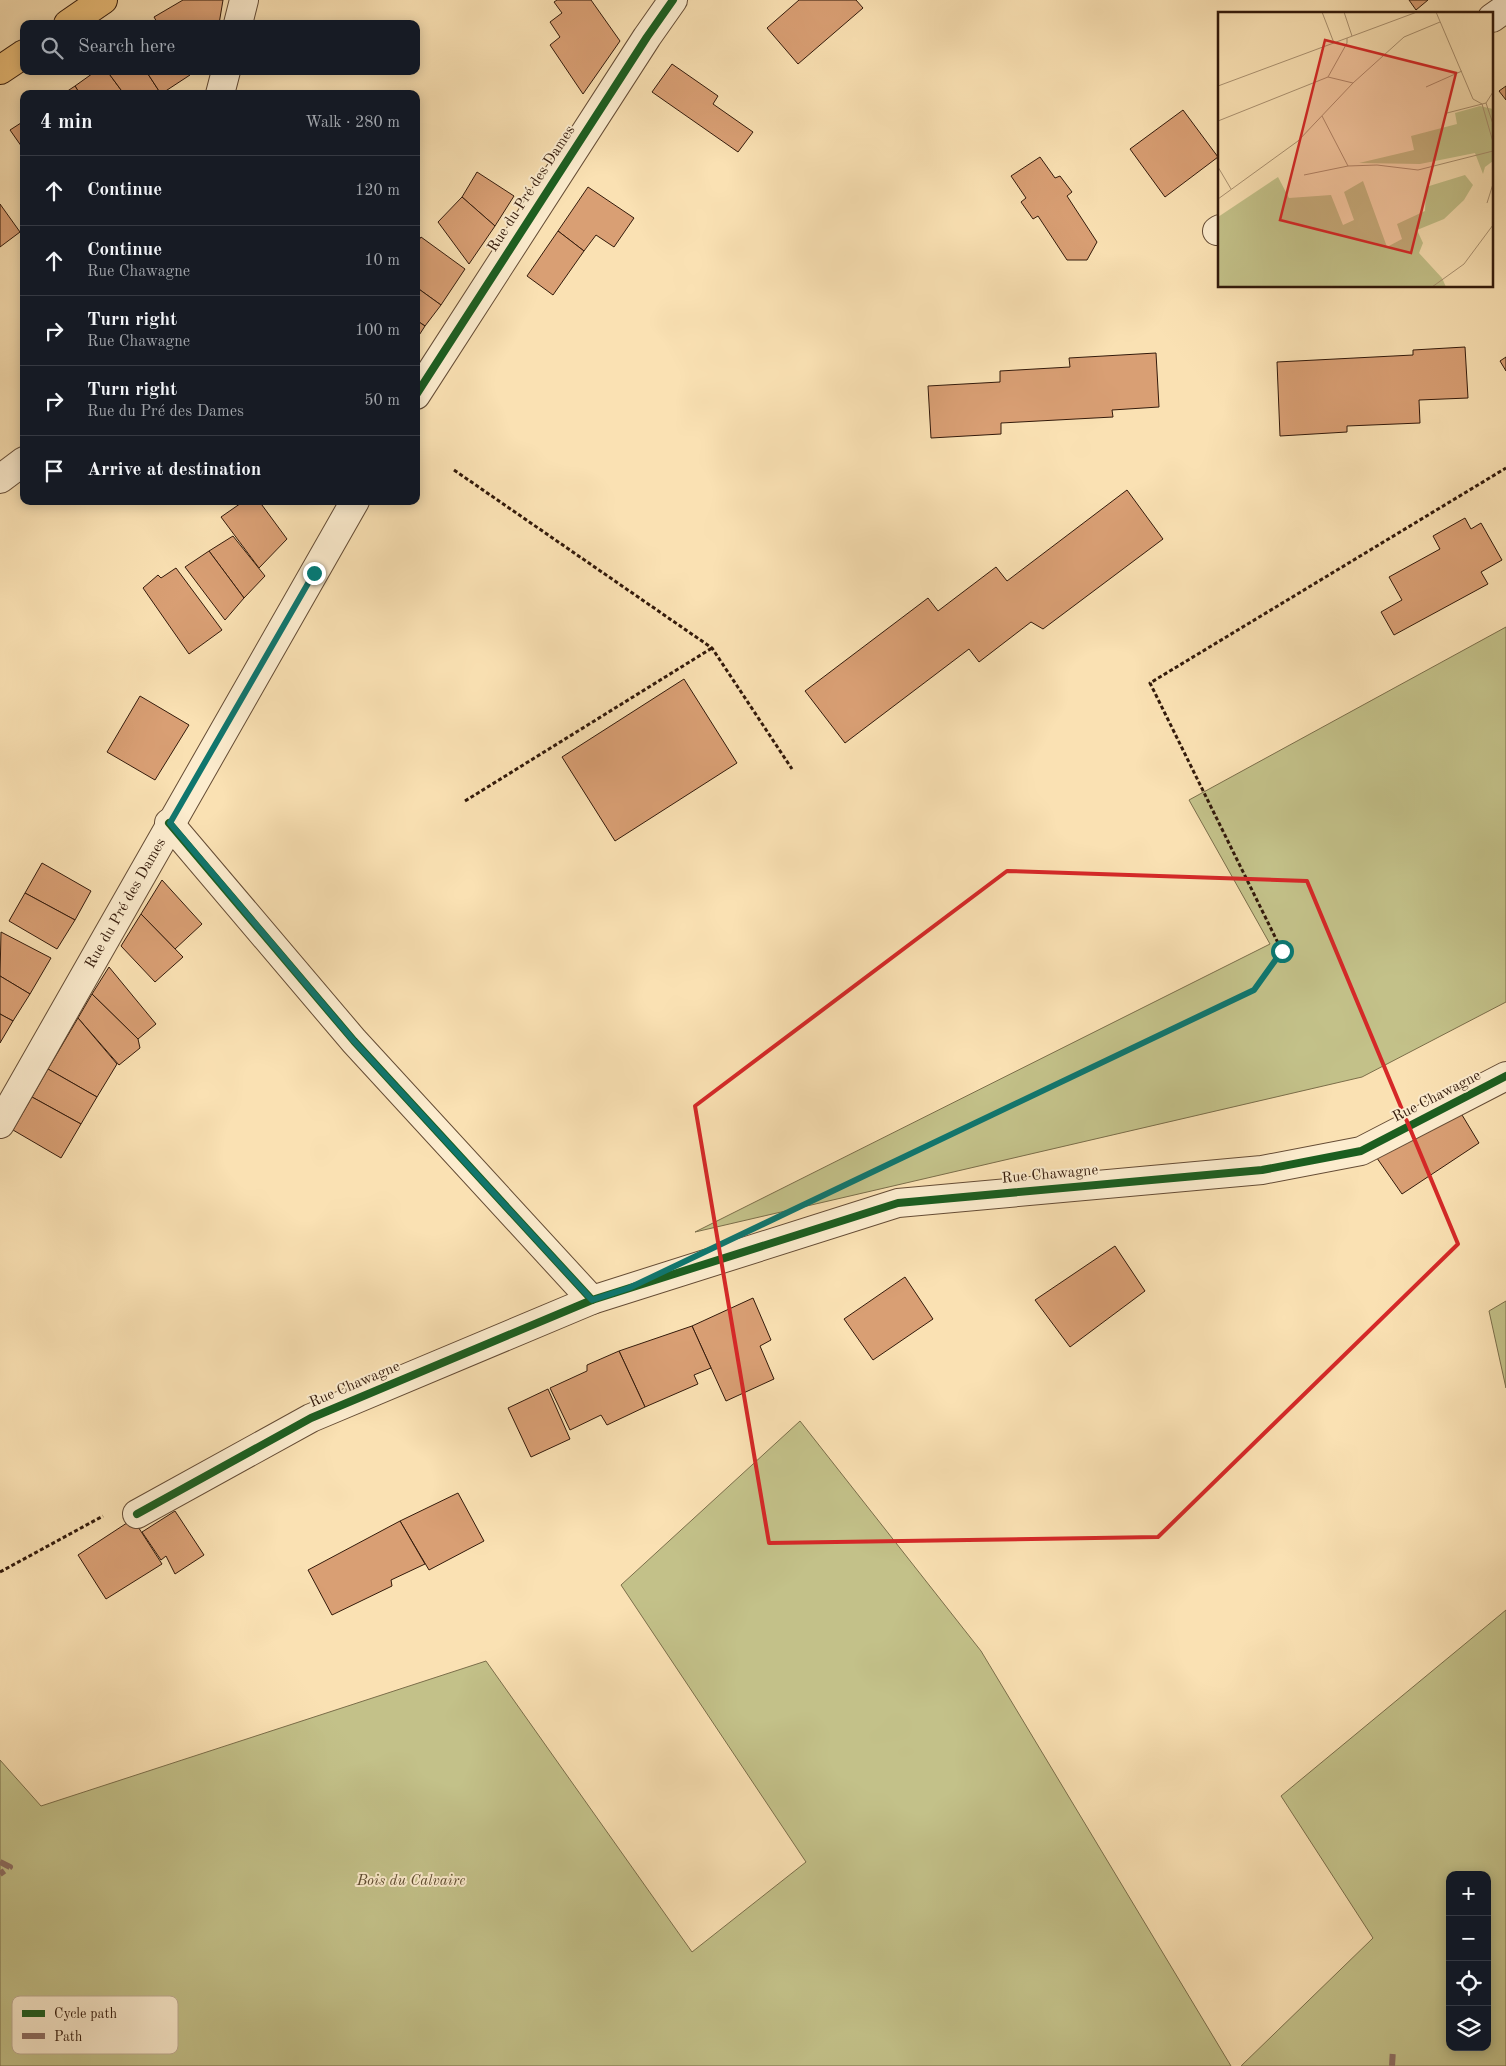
<!DOCTYPE html>
<meta charset="utf-8">
<style>
:root{--surface:#171b24;--page:#242831;--text:#f1f3f6;--muted:#9ea1a6;--line:#363941}
body{margin:0;font-family:"Old Standard TT",serif;background:var(--page);color:var(--text)}
.controls{position:absolute;right:15px;bottom:15px;display:grid;overflow:hidden;border-radius:10px;box-shadow:0 2px 12px #0003}
.controls button{width:45px;height:45px;display:grid;place-items:center;padding:0;border:0;border-bottom:1px solid var(--line);background:var(--surface);color:var(--text);font:25px sans-serif}
.stop{position:absolute;width:15px;height:15px;margin:-11px;border:4px solid #0f766e;border-radius:50%;background:#fff}
.stop.end{background:#0f766e;border-color:#fff;box-shadow:0 1px 5px #0008}
.list{margin:0;padding:0;list-style:none}
h2{display:flex;justify-content:space-between;align-items:center;height:65px;margin:0;padding:0 20px;font-size:21px}
h2 small{font-size:16px;font-weight:400;color:var(--muted)}
.list li{display:grid;grid-template-columns:32px 1fr auto;gap:15px;align-items:center;box-sizing:border-box;height:70px;padding:0 20px;border-top:1px solid var(--line)}
.list b{display:block;font-size:19px;white-space:nowrap}
.list p{margin:0;font-size:16px;white-space:nowrap;color:var(--muted)}
.list em{font-size:16px;font-style:normal;color:var(--muted)}
.icon{flex:none;width:28px;height:28px;fill:none;stroke:currentColor;stroke-width:2;stroke-linecap:round;stroke-linejoin:round}
.map{position:relative;flex:none;width:1506px;height:2066px;overflow:hidden}
.search{position:absolute;background:var(--surface);box-shadow:0 2px 12px #0003;left:20px;top:20px;width:400px;height:55px;display:flex;align-items:center;gap:12px;box-sizing:border-box;padding:0 18px;border-radius:10px;color:var(--muted);font-size:19px}
.panel{position:absolute;background:var(--surface);box-shadow:0 2px 12px #0003;left:20px;top:90px;width:400px;height:415px;border-radius:10px}
.map>svg:first-child{display:block}
.green{fill:#c3c189;stroke:#7b6e4a;fill-rule:evenodd}
.building{fill:#d99f74;stroke:#331a0b}
.lines{fill:none;stroke-linecap:round;stroke-linejoin:round}
.minor-casing{stroke:#654c35;stroke-width:30}
.primary-casing{stroke:#331a0b;stroke-width:30}
.path{stroke:#331a0b;stroke-width:3;stroke-dasharray:4 2.5;stroke-linecap:butt}
.minor{stroke:#fcecce;stroke-width:28}
.primary{stroke:#edc07a;stroke-width:28}
.quiet{stroke:#8d6e63;stroke-width:6;stroke-dasharray:12 6;stroke-linecap:butt}
.cycleway-casing{stroke:#fcecce;stroke-width:11}
.cycleway{stroke:#1b5e20;stroke-width:8}
.route{stroke:#0f766e;stroke-width:6}
.marked{fill:none;stroke:#d62828;stroke-width:4;stroke-linejoin:round}
.labels{text-anchor:middle;dominant-baseline:central;stroke-width:4;stroke-linejoin:round;paint-order:stroke}
.street-label{font-size:15px;fill:#331a0b;stroke:#fcecce}
.park-label{font-size:15px;font-style:italic;fill:#5e4c31;stroke:#fcecce}
.inset-road{fill:none;stroke:#aa9170;stroke-width:1}
.view{fill:#d62828;fill-opacity:0.15;stroke:#d62828;stroke-width:2.5}
.inset-edge{fill:none;stroke:#331a0b;stroke-width:2.5}
.key{fill:#fcecce;stroke:#c0ad94;stroke-width:1}
.key-label{font-size:14px;fill:#331a0b}
</style>
<div class="map">
<svg width="1506" height="2066" viewBox="0 0 1506 2066">
<rect width="100%" height="100%" fill="#fae1b3"/>
<filter id="stains"><feTurbulence type="fractalNoise" baseFrequency=".004" numOctaves="4"/><feColorMatrix values="0 0 0 0 .2 0 0 0 0 .09 0 0 0 0 .02 0 0 0 .5 -.17"/></filter>
<radialGradient id="worn" r=".72"><stop offset=".6" stop-color="#630" stop-opacity="0"/><stop offset="1" stop-color="#630" stop-opacity=".3"/></radialGradient>
<g class="green">
<path d="M1506 627V1002L1362 1077 695 1232 1270 944 1189 800Z"/>
<path d="M1506 1301V1388L1489 1311Z"/>
<path d="M800 1421 981 1651 1231 2066H0V1760L41 1806 486 1661 692 1952 806 1862 621 1585Z"/>
<path d="M1506 1610V2066H1241L1373 1938 1281 1796ZM1450 1875H1487V2047H1450Z"/>
</g>
<g class="building">
<path d="M183 0H223L219 24H158L154 17Z"/>
<path d="M557 0H591L620 41 583 94 550 45 560 37 550 22 562 13 554 2Z"/>
<path d="M799 0H856L863 8 798 64 767 28Z"/>
<path d="M1409 0H1428L1416 10Z"/>
<path d="M672 64 718 96 713 104 753 132 738 152 652 92Z"/>
<path d="M96 71H107L124 94H80L75 86Z"/>
<path d="M107 71H146L161 94H124Z"/>
<path d="M146 71H188L190 75 161 94Z"/>
<path d="M75 86 80 94H63Z"/>
<path d="M1506 86V100L1499 91Z"/>
<path d="M1183 110 1218 157 1165 197 1130 149Z"/>
<path d="M24 121V150L10 130Z"/>
<path d="M1040 157 1055 178 1060 176 1072 192 1067 196 1097 242 1087 260H1067L1038 216 1033 219 1021 202 1026 198 1011 176Z"/>
<path d="M477 172 514 196 495 226 462 197Z"/>
<path d="M588 187 634 218 614 247 596 235 584 251 558 231Z"/>
<path d="M462 197 495 226 469 264 438 222Z"/>
<path d="M0 204 20 232 0 247Z"/>
<path d="M558 231 584 251 553 295 527 276Z"/>
<path d="M421 237 465 269 441 305 416 287V244Z"/>
<path d="M416 287 441 305 425 326 416 320Z"/>
<path d="M416 320 425 326 416 340Z"/>
<path d="M1465 347 1468 398 1419 400 1420 423 1347 426V432L1280 436 1277 362 1413 355V350Z"/>
<path d="M1156 353 1159 407 1112 410 1113 417 1001 423V434L931 438 928 386 1000 382V371L1070 367 1069 358Z"/>
<path d="M1506 357V371L1500 361Z"/>
<path d="M1127 490 1163 539 1043 629 1031 622 979 662 969 649 845 743 805 691 928 598 938 611 996 567 1007 581Z"/>
<path d="M244 501H259L287 539 259 568 221 517Z"/>
<path d="M1465 518 1471 529 1481 523 1502 560 1481 572 1488 584 1394 635 1381 612 1402 600 1389 577 1440 549 1433 536Z"/>
<path d="M233 536 265 576 244 598 209 551Z"/>
<path d="M209 551 244 598 225 620 185 567Z"/>
<path d="M176 568 222 630 189 654 143 588 158 575 161 578Z"/>
<path d="M684 679 737 763 615 841 562 757Z"/>
<path d="M140 696 189 725 155 780 107 752Z"/>
<path d="M42 863 91 891 75 920 25 893Z"/>
<path d="M162 880 202 924 175 949 141 914Z"/>
<path d="M25 893 75 920 57 949 9 921Z"/>
<path d="M141 914 183 957 155 982 121 946Z"/>
<path d="M1 932 51 958 30 994 0 976Z"/>
<path d="M109 967 156 1024 138 1039 92 994Z"/>
<path d="M0 976 30 994 13 1021 0 1014Z"/>
<path d="M92 994 138 1039 140 1048 119 1065 78 1018Z"/>
<path d="M0 1014 13 1021 0 1043Z"/>
<path d="M78 1018 117 1064 97 1097 48 1069Z"/>
<path d="M48 1069 97 1097 81 1124 32 1097Z"/>
<path d="M32 1097 81 1124 61 1158 13 1130Z"/>
<path d="M1456 1105 1479 1143 1402 1194 1372 1151Z"/>
<path d="M1115 1246 1145 1291 1070 1347 1035 1300Z"/>
<path d="M905 1277 933 1319 873 1360 844 1319Z"/>
<path d="M753 1298 771 1340 760 1346 774 1379 726 1401 692 1326Z"/>
<path d="M692 1326 711 1368 694 1375 698 1384 645 1407 619 1351Z"/>
<path d="M619 1351 645 1407 607 1425 601 1415 570 1430 550 1388 587 1371V1365Z"/>
<path d="M548 1389 570 1439 531 1457 508 1408Z"/>
<path d="M458 1493 484 1541 429 1570 400 1521Z"/>
<path d="M175 1511 204 1555 175 1574 166 1556 161 1560 142 1532Z"/>
<path d="M133 1519 162 1564 106 1599 78 1555Z"/>
<path d="M400 1521 425 1564 391 1580 392 1586 332 1615 308 1570Z"/>
</g>
<g class="lines">
<defs>
<g id="minor">
<path d="M1492 18 1506 8"/>
<path d="M238 24 244 0"/>
<path d="M220 94 226 71"/>
<path d="M1217 231 1220 229"/>
<path d="M416 395 647 37 673 0"/>
<path d="M0 479 24 461"/>
<path d="M169 823 354 1041 592 1300 898 1203 1262 1170 1361 1151 1506 1076"/>
<path id="s1" d="M0 1124 355 501"/>
<path d="M137 1514 311 1418 592 1300"/>
</g>
<g id="primary">
<path d="M68 24 103 0"/>
<path d="M0 70 24 54"/>
</g>
</defs>
<use href="#minor" class="minor-casing"/>
<use href="#primary" class="primary-casing"/>
<g class="path">
<path d="M454 470 712 648 792 769"/>
<path d="M465 801 712 648"/>
<path d="M878 1170 1255 990 1282 951 1150 683 1506 468"/>
<path d="M0 1572 103 1516"/>
</g>
<use href="#minor" class="minor"/>
<use href="#primary" class="primary"/>
<g class="quiet">
<path d="M0 1862 10 1867 0 1874"/>
<path d="M1392 2066 1393 2049"/>
</g>
<defs>
<g id="cycleway">
<path d="M416 395 647 37 673 0"/>
<path d="M169 823 354 1041 592 1300 898 1203 1262 1170 1361 1151 1506 1076"/>
<path d="M137 1514 311 1418 592 1300"/>
</g>
</defs>
<use href="#cycleway" class="cycleway-casing"/>
<use href="#cycleway" class="cycleway"/>
</g>
<g class="lines">
<path class="route" d="M314 573 170 823 354 1041 592 1300 629 1288 1254 990 1282 951"/>
</g>
<path class="marked" d="M1007 871 1307 881 1458 1244 1158 1537 769 1543 695 1106Z"/>
<g class="labels">
<g class="street-label">
<text transform="translate(532 189) rotate(-57)">Rue du Pré des Dames</text>
<text stroke="none"><textPath href="#s1" startOffset="254">Rue du Pré des Dames</textPath></text>
<text transform="translate(1437 1097) rotate(-27)">Rue Chawagne</text>
<text transform="translate(1050 1175) rotate(-5)">Rue Chawagne</text>
<text transform="translate(355 1385) rotate(-23)">Rue Chawagne</text>
</g>
<g class="park-label">
<text x="411" y="1881">Bois du Calvaire</text>
</g>
</g>
<g transform="translate(1218 12)">
<rect width="275" height="275" fill="#fae1b3"/>
<path d="M262 94 275 97V149L267 155 265 162 257 141 202 152 141 151 196 138 193 124 239 112 237 101ZM247 163 255 173 246 188 226 207 199 218 205 231 201 241 224 266 228 275H0V205L60 165 71 186 113 183 125 213 136 208 126 180 145 169 169 235 184 227 179 212 207 199 208 175Z" fill="#c3c189"/>
<path class="inset-road" d="M104 0 116 31M126 0 134 24M218 0 255 87 264 92M110 65 135 71M0 74 199 0M208 75 244 59M268 91 275 112M264 92 275 130M229 101 268 91 275 80M104 104 130 154 159 153 200 158 275 139M0 109 110 65 129 31V26M0 155 13 177M86 163 130 154M0 187 80 129 135 71 186 25 222 10M269 191 275 172M214 275 246 252 275 213"/>
<path class="view" d="M107 28 238 61 193 241 62 208Z"/>
<rect width="275" height="275" class="inset-edge"/>
</g>
<rect x="12" y="1996" width="166" height="58" rx="8" class="key"/>
<rect x="22" y="2010" width="23" height="7" fill="#1b5e20"/>
<rect x="22" y="2033" width="23" height="6" fill="#8d6e63"/>
<g class="key-label">
<text x="54" y="2018">Cycle path</text>
<text x="54" y="2041">Path</text>
</g>
<rect width="100%" height="100%" filter="url(#stains)"/>
<rect width="100%" height="100%" fill="url(#worn)"/>
</svg>
<div class="controls">
<button>+</button>
<button>−</button>
<button><svg class="icon" aria-label="locate" viewBox="0 0 24 24"><circle cx="12" cy="12" r="6"/><path d="M12 2v4M12 18v4M2 12h4M18 12h4"/></svg></button>
<button><svg class="icon" aria-label="layers" viewBox="0 0 24 24"><path d="M12 4l9 5-9 5-9-5zM3 14l9 5 9-5"/></svg></button>
</div>
<div class="stop" style="left:1282px;top:951px"></div>
<div class="stop end" style="left:314px;top:573px"></div>
<div class="search"><svg class="icon" aria-label="search" viewBox="0 0 24 24"><circle cx="10" cy="10" r="6"/><path d="M15 15l6 6"/></svg>Search here</div>
<section class="panel">
<h2>4 min<small>Walk · 280 m</small></h2>
<ul class="list">
<li><svg class="icon" aria-label="ahead" viewBox="0 0 24 24"><path d="M12 20V5M6 11l6-6 6 6"/></svg><div><b>Continue</b></div><em>120 m</em></li>
<li><svg class="icon" aria-label="ahead" viewBox="0 0 24 24"><path d="M12 20V5M6 11l6-6 6 6"/></svg><div><b>Continue</b><p>Rue Chawagne</p></div><em>10 m</em></li>
<li><svg class="icon" aria-label="right" viewBox="0 0 24 24"><path d="M7 20v-9h11M14 6l5 5-5 5"/></svg><div><b>Turn right</b><p>Rue Chawagne</p></div><em>100 m</em></li>
<li><svg class="icon" aria-label="right" viewBox="0 0 24 24"><path d="M7 20v-9h11M14 6l5 5-5 5"/></svg><div><b>Turn right</b><p>Rue du Pré des Dames</p></div><em>50 m</em></li>
<li><svg class="icon" aria-label="arrive" viewBox="0 0 24 24"><path d="M6 21V4h12l-3 4 3 4H6"/></svg><div><b>Arrive at destination</b></div></li>
</ul>
</section>
</div>
